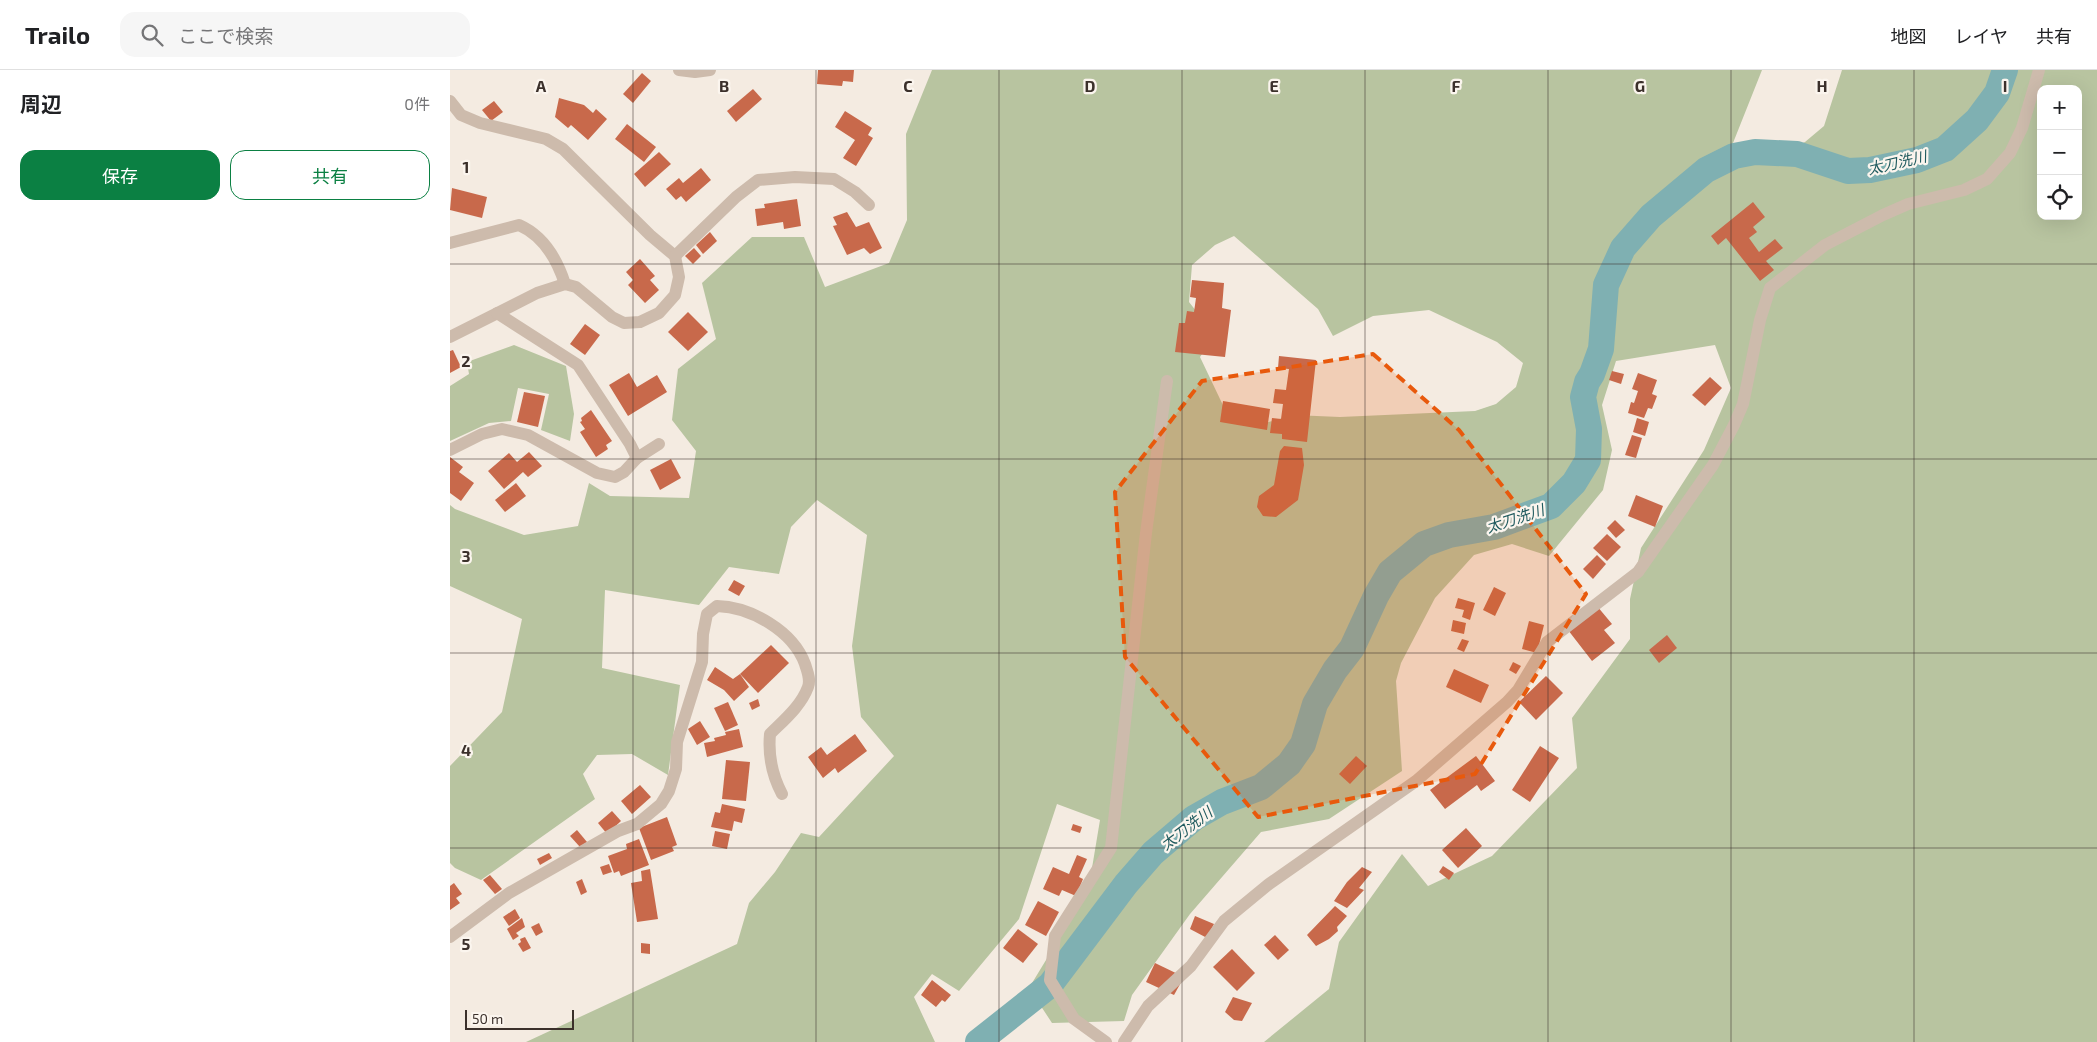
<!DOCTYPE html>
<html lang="ja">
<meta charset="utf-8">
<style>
:root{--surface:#fff;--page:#f6f6f6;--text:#202124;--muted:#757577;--line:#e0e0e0;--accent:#0b8043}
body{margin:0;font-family:"Exo 2","Noto Sans JP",sans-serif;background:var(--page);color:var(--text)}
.controls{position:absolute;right:15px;top:15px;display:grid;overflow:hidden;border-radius:10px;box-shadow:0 5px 20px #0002}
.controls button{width:45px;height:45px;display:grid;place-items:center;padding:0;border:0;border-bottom:1px solid var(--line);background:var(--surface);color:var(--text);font:25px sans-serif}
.scale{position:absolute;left:15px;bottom:12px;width:109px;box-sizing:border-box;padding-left:5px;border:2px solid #3b302b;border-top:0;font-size:14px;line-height:18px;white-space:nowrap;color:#3b302b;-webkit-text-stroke:4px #fbf5ee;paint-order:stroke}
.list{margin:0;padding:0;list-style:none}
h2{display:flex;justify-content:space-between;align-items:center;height:65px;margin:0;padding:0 20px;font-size:21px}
h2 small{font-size:16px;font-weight:400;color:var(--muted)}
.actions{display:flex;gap:10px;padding:15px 20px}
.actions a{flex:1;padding:11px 0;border:1px solid var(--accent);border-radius:15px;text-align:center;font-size:18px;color:var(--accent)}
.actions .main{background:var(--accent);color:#fff}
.icon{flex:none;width:28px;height:28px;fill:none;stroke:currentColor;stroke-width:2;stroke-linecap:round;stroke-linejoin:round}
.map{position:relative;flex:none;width:1647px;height:972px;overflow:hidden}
header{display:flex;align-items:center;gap:30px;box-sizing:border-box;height:70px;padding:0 25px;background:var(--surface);border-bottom:1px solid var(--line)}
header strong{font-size:24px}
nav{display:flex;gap:28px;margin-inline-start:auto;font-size:18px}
.search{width:350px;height:45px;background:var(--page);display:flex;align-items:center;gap:12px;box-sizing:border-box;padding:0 18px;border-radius:15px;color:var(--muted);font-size:19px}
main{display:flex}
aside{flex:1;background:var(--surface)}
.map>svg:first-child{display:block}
.green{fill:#b8c4a0;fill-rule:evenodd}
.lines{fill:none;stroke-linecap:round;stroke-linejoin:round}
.river{stroke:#7fb0b2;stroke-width:26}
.building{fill:#c8694b}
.street{stroke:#cdbbac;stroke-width:12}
.marked{fill:#e8590c;fill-opacity:0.2;stroke:#e8590c;stroke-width:4;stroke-dasharray:10 6;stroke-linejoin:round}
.grid{fill:none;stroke:#3b302b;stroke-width:1;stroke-opacity:0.55}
.labels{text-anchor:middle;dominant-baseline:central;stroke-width:4.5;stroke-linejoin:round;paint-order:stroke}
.water-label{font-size:15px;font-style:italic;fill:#1f5a5e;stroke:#fbf5ee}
.grid-label{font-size:16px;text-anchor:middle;font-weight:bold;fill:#3b302b;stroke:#fbf5ee;stroke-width:4.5;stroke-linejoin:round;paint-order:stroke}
</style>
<header>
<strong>Trailo</strong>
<div class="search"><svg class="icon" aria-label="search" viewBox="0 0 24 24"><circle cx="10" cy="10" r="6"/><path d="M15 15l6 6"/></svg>ここで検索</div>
<nav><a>地図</a><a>レイヤ</a><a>共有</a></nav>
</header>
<main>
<aside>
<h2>周辺<small>0件</small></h2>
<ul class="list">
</ul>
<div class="actions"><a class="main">保存</a><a>共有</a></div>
</aside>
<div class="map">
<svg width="1647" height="972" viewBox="0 0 1647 972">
<rect width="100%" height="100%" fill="#f4ebe1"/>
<g class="green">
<path d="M482 0H1312L1283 73 1330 83 1355 72 1374 56 1392 0H1647V972H814L879 919 889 872 952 784 978 816 1042 786 1127 698 1122 648 1180 569V529L1191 478 1254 380 1281 318 1265 275 1166 291 1152 335 1162 380 1153 420 1099 486 1062 474 1024 485 985 528 951 593 946 611 952 701 879 749 811 762 740 844 682 925 674 951 602 953 579 918 624 844 642 798 650 750 607 734 569 849 509 921 482 904 464 927 485 972H76L287 874 299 833 325 802 351 763 369 767 444 686 411 647 402 576 417 465 367 430 341 457 329 504 279 497 249 535 155 520 152 598 230 615 218 705 182 684 147 685 133 704 145 729 31 810 5 798 0 793V696L52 642 72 549 0 516V435L5 439 74 465 128 456 139 413 160 426 239 428 246 381 222 350 228 299 266 269 252 213 302 167H354L375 217 439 193 457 150 456 64ZM1591 19H1628V146H1591ZM784 166 868 239 883 266 923 246 979 240 1047 272 1073 293 1066 317 1046 334 1025 341 890 347 843 345 812 354 780 350 750 287 765 265 739 232 742 195 765 175Z"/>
<path d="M64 275 116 296 124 344 120 371 91 360 99 324 68 318 61 351 39 353 0 371V316L19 304 17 292Z"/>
</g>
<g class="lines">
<path class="river" d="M528 972 600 915 676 814 703 783 744 748 772 732 811 717 839 694 853 674 865 634 885 600 902 578 926 526 940 502 974 474 999 465 1044 457 1101 436 1124 413 1138 390 1139 359 1133 327 1137 312 1142 304 1151 279 1156 215 1173 178 1201 146 1256 100 1284 86 1305 82 1347 84 1398 101 1420 100 1467 90 1495 79 1527 50 1547 23 1555 0"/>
</g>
<g class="building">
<path d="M368 0H404L403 12 393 11 392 16 367 14Z"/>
<path d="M192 3 201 11 183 33 173 24Z"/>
<path d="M303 19 312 29 286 52 277 41Z"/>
<path d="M109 28 134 35 143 43 146 39 157 49 138 70 121 55 118 58 105 47Z"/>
<path d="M44 31 53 42 41 51 32 40Z"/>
<path d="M395 41 422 58 418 65 423 68 406 96 393 88 405 70 385 57Z"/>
<path d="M177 54 206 77 194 92 165 69Z"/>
<path d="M209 82 221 94 195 117 184 104Z"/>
<path d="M251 98 261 110 236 132 231 126 226 130 216 119 229 108 233 113Z"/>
<path d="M2 118 37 127 32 148 0 140Z"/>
<path d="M347 129 351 156 334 159 333 152 307 156 305 139 315 138 314 134Z"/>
<path d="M1303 132 1315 147 1303 157 1307 162 1299 168 1309 182 1325 169 1333 178 1316 191 1324 200 1310 211 1276 168 1268 175 1261 166Z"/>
<path d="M397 142 406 157 419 152 432 178 420 184 414 178 397 185 383 156 387 155 383 147Z"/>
<path d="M260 162 267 171 253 184 246 175Z"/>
<path d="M244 178 251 186 243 194 235 186Z"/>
<path d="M190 189 205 206 200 210 209 220 195 233 178 215 183 210 176 202Z"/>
<path d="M742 210 774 213 772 238 781 240 775 287 725 282 729 253H735L737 241 744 242 746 228 740 227Z"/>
<path d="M238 242 258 262 238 281 218 262Z"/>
<path d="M135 254 150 265 135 285 120 274Z"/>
<path d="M3 280 11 297 0 303V281Z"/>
<path d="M829 286 866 290 857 372 832 369V364L820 363 822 348 831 349 833 334 823 333 825 319 836 320 839 299 828 298Z"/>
<path d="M1162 301 1174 304 1171 314 1159 310Z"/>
<path d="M179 303 187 317 207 305 217 322 178 346 159 315Z"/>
<path d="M1188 303 1207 310 1202 324 1207 326 1202 339 1198 338 1194 348 1178 343 1181 332 1184 333 1188 321 1182 319Z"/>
<path d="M1260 307 1272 318 1255 336 1242 325Z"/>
<path d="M74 322 95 326 88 357 67 352Z"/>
<path d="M773 331 820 339 817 360 770 352Z"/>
<path d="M141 340 162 371 156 375 158 379 146 387 130 362 135 359 130 352 132 351 131 348Z"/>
<path d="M1187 348 1199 352 1195 366 1183 362Z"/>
<path d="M1182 365 1192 368 1186 388 1175 385Z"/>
<path d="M834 376 852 378 854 395 848 430 826 447 813 446 807 437 809 426 824 415 830 381Z"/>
<path d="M79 382 92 396 78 407 73 402 54 419 38 401 59 383 67 392Z"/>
<path d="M0 387 13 397 9 402 24 413 11 431 0 423Z"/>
<path d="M221 389 231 408 210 420 200 400Z"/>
<path d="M66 413 76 426 55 442 45 430Z"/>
<path d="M1186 425 1213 436 1205 457 1178 446Z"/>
<path d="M1165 450 1175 460 1166 468 1157 458Z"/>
<path d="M1157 464 1171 477 1157 491 1143 478Z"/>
<path d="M1147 485 1156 494 1143 509 1133 499Z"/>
<path d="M284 510 295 516 289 526 278 520Z"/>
<path d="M1044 517 1056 523 1045 546 1033 540Z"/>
<path d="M1008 528 1025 533 1020 550 1012 547 1014 540 1005 538Z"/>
<path d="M1147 536 1162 554 1154 560 1165 573 1142 591 1118 560Z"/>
<path d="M1003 550 1016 553 1014 564 1001 561Z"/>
<path d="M1079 551 1094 555 1087 583 1072 579Z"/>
<path d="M1217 565 1227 578 1209 593 1199 580Z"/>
<path d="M1012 569 1019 571 1014 582 1007 579Z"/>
<path d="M321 575 339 593 308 623 290 604Z"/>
<path d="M1063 592 1071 596 1066 604 1059 600Z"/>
<path d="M265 597 283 609 290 604 299 617 284 631 274 620 257 610Z"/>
<path d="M1004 599 1039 615 1031 633 996 617Z"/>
<path d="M1096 606 1113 623 1086 650 1069 632Z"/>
<path d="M308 629 310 636 302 640 299 633Z"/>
<path d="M278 632 288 655 275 661 264 638Z"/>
<path d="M250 651 260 667 247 675 238 659Z"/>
<path d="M289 659 293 677 257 687 254 673 265 671 264 668 276 665 275 662Z"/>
<path d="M405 664 417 681 388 703 385 698 373 708 358 687 371 677 377 685Z"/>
<path d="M1090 676 1109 688 1080 732 1062 720Z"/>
<path d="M906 686 917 696 900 714 889 704Z"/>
<path d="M1026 686 1045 711 1031 721 1027 715 995 739 980 720Z"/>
<path d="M276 690 300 692 296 731 272 729Z"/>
<path d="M190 715 201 727 182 744 171 731Z"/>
<path d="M272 734 295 739 292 753 284 751 282 761 261 757 265 742 270 743Z"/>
<path d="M162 741 171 751 157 764 148 753Z"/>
<path d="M217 747 227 775 222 777 224 781 201 790 189 758Z"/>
<path d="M623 754 632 757 630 763 621 760Z"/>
<path d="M1016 758 1032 776 1008 798 992 780Z"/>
<path d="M127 760 137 772 130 777 120 766Z"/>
<path d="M265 761 280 764 277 779 262 776Z"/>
<path d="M189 769 199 795 171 806 169 801 164 803 158 786 177 779 176 774Z"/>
<path d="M99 783 102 788 90 795 87 789Z"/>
<path d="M627 785 637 789 629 807 633 809 626 826 612 820 609 826 593 819 603 797 619 804Z"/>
<path d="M159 794 162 802 153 805 150 797Z"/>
<path d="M993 796 1004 803 999 810 989 802Z"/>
<path d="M912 797 922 802 909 818 914 820 897 838 884 831 897 812Z"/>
<path d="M200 799 208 849 187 852 181 813 192 811 191 801Z"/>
<path d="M40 805 52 819 45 824 33 810Z"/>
<path d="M132 809 137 822 131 825 126 812Z"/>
<path d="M4 813 12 824 6 828 10 833 0 840V816Z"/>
<path d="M588 831 609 842 596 866 575 855Z"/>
<path d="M885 836 897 846 887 857 888 861 879 869 866 876 857 865Z"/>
<path d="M65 839 70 848 59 856 53 847Z"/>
<path d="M745 846 764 854 757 868 740 859Z"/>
<path d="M72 848 75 857 66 863 69 866 63 870 57 859Z"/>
<path d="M89 853 93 862 86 866 81 857Z"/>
<path d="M568 859 588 874 573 893 553 878Z"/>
<path d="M825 865 839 880 828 890 814 875Z"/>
<path d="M75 867 81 878 73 882 68 874 71 872 70 869Z"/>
<path d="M191 873 200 874V884L191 883Z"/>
<path d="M782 879 805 903 787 921 763 897Z"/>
<path d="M705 893 734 907 724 925 696 912Z"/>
<path d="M482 910 501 925 495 932 492 930 486 937 471 925Z"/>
<path d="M783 927 802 933 792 951 784 950 775 942Z"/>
</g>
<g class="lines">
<g class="street">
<path d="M229 0 245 2 260 0"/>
<path d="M0 31 11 45 30 53 96 69 113 79 200 165 225 186 229 207 225 225 209 243 190 252 174 253 162 247 126 217 115 214 87 223 0 267"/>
<path d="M0 173 69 155C94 166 107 189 115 214"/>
<path d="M225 186 286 127 308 110 345 107 384 109 405 122 419 135"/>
<path d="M0 380 32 364 52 359 78 365 147 403 165 407 174 402 187 388 180 374 128 295 47 243"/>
<path d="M187 388 209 374"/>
<path d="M0 867 59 823 168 761 187 754 211 734 219 721 226 699 227 672 252 592 253 564 257 544 267 536C301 537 343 561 355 594 357 601 361 609 358 617 351 636 334 650 320 664 318 686 322 705 332 724"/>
<path d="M656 972 624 949 600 910 605 866 661 778 696 463 717 311"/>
<path d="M674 972 698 936 741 896 774 851 819 814 966 711 1057 632 1068 620 1097 572 1188 502 1263 395 1284 355 1293 334 1310 250 1320 218 1375 175 1433 145 1458 134 1514 120 1537 109 1560 83 1572 58 1589 0"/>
</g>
</g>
<path class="marked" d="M923 284 1009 360 1136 524 1025 704 808 747 675 587 665 422 752 311Z"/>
<path class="grid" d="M183 0V972M366 0V972M549 0V972M732 0V972M915 0V972M1098 0V972M1281 0V972M1464 0V972M0 194H1647M0 389H1647M0 583H1647M0 778H1647"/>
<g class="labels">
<g class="water-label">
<text transform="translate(1447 92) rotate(-13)">太刀洗川</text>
<text transform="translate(1065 448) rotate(-18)">太刀洗川</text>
<text transform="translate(736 758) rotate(-37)">太刀洗川</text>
</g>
</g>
<g class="grid-label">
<text x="91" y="22">A</text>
<text x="274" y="22">B</text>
<text x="458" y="22">C</text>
<text x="640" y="22">D</text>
<text x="824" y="22">E</text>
<text x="1006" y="22">F</text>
<text x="1190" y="22">G</text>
<text x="1372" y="22">H</text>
<text x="1555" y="22">I</text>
<text x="16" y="103">1</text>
<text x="16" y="297">2</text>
<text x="16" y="492">3</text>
<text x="16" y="686">4</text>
<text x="16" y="880">5</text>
</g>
</svg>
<div class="controls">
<button>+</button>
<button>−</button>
<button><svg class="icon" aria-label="locate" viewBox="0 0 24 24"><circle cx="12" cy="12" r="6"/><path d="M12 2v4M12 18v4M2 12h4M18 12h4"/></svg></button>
</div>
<div class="scale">50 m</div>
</div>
</main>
